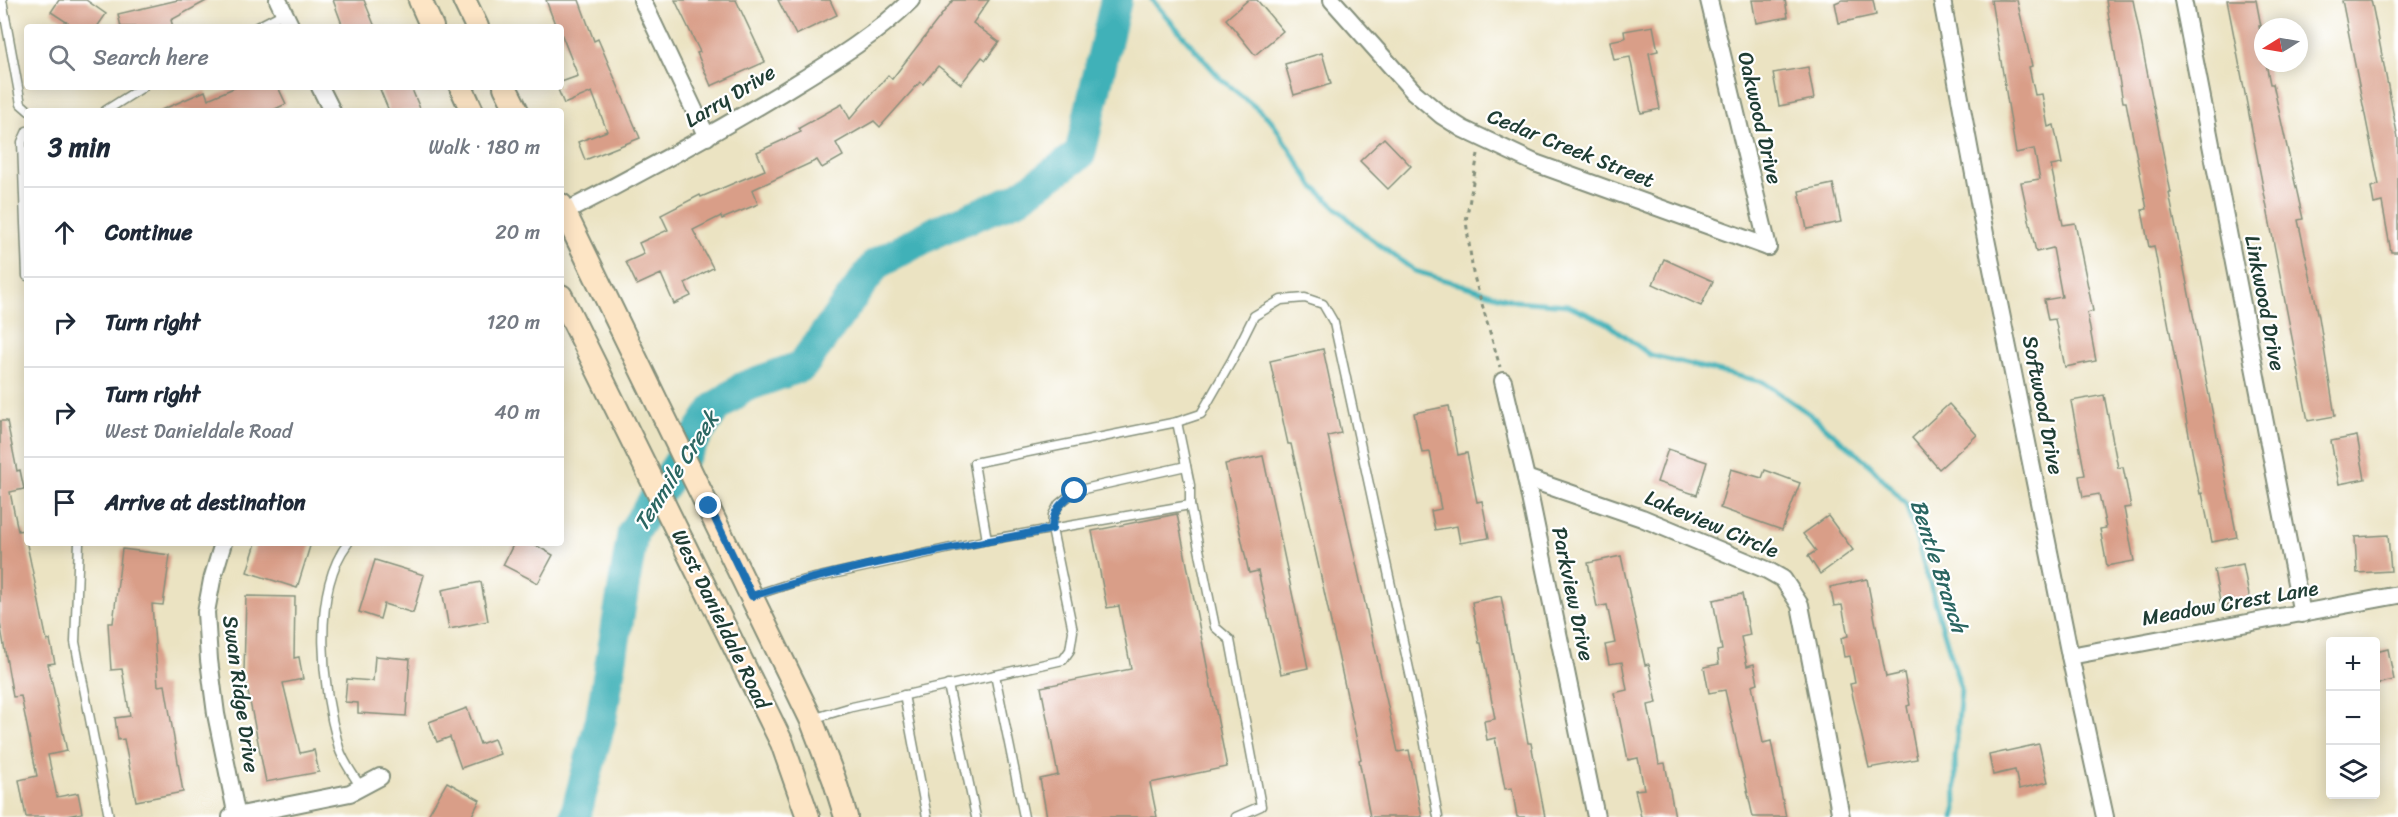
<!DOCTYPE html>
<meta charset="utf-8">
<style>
:root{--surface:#fff;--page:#f6f6f7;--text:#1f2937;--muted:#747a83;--line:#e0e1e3}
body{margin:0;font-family:Sriracha,sans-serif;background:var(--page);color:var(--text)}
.controls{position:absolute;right:18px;bottom:18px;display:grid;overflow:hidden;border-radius:6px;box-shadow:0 3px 15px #0003}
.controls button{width:54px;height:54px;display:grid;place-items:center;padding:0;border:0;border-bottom:2px solid var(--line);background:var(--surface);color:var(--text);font:30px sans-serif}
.compass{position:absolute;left:2254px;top:18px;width:54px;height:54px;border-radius:50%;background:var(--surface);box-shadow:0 3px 15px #0003;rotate:259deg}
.stop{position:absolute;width:18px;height:18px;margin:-14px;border:4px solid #1f6fb2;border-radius:50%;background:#fff}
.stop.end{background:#1f6fb2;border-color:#fff;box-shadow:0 2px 6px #0008}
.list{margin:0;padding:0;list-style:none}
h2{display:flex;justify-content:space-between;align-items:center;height:78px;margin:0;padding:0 24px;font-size:26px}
h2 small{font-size:20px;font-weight:400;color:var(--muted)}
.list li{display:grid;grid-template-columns:39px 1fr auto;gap:18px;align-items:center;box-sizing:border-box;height:90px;padding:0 24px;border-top:2px solid var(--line)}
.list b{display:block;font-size:22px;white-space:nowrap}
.list p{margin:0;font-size:20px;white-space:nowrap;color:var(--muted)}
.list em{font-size:20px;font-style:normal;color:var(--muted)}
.icon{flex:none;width:33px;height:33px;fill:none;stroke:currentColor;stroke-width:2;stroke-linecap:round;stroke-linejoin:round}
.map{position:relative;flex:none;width:2398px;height:817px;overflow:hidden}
.search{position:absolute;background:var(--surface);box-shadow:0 3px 15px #0003;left:24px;top:24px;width:540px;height:66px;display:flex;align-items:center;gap:15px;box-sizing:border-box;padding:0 21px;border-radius:6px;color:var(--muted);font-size:22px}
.panel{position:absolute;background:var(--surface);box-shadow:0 3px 15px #0003;left:24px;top:108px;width:540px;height:438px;border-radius:6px}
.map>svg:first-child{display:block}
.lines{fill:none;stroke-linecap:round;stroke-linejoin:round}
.stream{stroke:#41b1b8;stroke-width:5}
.river{stroke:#41b1b8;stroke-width:32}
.building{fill:#d99e88}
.service-casing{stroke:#85907b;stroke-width:11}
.minor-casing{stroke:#85907b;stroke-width:20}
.secondary-casing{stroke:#85907b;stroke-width:26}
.path{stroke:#85907b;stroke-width:3;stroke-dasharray:4.5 4.5;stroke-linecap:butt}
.service{stroke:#fff;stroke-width:8}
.minor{stroke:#fff;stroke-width:16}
.secondary{stroke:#fde5c5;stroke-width:22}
.route{stroke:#1f6fb2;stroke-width:8}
.labels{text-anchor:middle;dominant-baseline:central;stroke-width:4.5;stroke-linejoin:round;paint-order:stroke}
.street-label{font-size:21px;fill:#1f3d34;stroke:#fff}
.water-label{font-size:22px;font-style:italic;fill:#2b6662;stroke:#fff}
</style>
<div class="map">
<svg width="2398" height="817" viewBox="0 0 2398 817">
<rect width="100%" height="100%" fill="#fff"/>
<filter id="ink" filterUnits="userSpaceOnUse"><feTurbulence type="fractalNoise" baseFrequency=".0167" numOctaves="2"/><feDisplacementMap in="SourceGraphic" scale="12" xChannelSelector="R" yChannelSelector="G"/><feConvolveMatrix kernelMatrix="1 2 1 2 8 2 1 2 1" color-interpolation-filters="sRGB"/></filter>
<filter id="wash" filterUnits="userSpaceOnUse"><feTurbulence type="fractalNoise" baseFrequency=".008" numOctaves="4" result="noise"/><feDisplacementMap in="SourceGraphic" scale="24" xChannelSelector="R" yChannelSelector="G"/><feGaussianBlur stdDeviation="1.35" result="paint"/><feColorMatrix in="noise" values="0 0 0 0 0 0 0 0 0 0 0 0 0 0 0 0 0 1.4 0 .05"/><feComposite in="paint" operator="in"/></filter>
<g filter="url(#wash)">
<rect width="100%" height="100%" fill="#ebe3c2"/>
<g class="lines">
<path class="stream" d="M1152 0 1220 78 1271 120 1313 186 1366 235 1415 271 1515 301 1568 305 1607 323 1650 355 1763 382 1808 413 1868 463 1906 504 1961 689 1955 758 1956 810 1954 817"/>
<path class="river" d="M575 817 601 719 633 532 715 408 744 387 802 366 876 264 939 230 1018 198 1080 154 1116 0"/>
</g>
<g id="blocks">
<g class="building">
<path d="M59 0H86L106 14 97 27H74L51 12Z"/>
<path d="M178 0H208L171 20 173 27H121L118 14Z"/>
<path d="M333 0H364L375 27H343Z"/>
<path d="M546 0H579L594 41 598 39 640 138 585 160 578 142 607 131 592 92 564 104 557 87H561V82L578 76 561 33V27H556Z"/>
<path d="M675 0H736L765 62 711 86 697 53 700 52Z"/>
<path d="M778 0H830L837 15 796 35Z"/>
<path d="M953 0H989L973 23 999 42 986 60 982 57 961 84 938 66 923 84 920 82 880 127 874 121 836 143 843 156 822 168 817 160 752 190 758 204 722 219 721 216 693 230 713 268 685 283 691 296 674 304 661 274 637 285 626 262 644 254 639 243 668 230 661 215 700 195 701 197 765 170 757 152 801 132 799 128 842 104 850 119 888 75 892 79Z"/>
<path d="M1248 0H1257L1283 31 1255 55 1226 19Z"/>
<path d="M1752 0H1785L1788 17 1756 23Z"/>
<path d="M1842 0H1873L1876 15 1839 23 1835 3Z"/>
<path d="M1991 0H2017L2032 66 2029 67 2035 95 2042 94 2048 127 2054 125 2062 164 2051 166 2063 225 2075 223 2093 311 2087 313 2096 361 2065 367 2055 319 2048 320 2044 300 2062 297 2053 248 2036 252 2021 182 2040 179 2034 149 2016 153Z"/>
<path d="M2106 0H2133L2171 193H2169L2237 537 2212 542 2202 493 2200 494 2154 246 2149 247 2142 210 2147 209 2126 102H2123Z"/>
<path d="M2227 0H2256L2261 26H2259L2263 48V63H2266L2270 84H2273L2303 219 2298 220 2319 317 2335 416 2308 421Z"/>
<path d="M2342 0H2371L2374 14 2398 138V252H2391L2382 202 2374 204 2371 187 2379 185Z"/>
<path d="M1653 26 1658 51 1649 53 1660 109 1641 113 1630 57 1614 60 1610 41 1625 38 1624 31Z"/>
<path d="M1322 53 1331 84 1294 95 1285 64Z"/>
<path d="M1808 67 1814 99 1779 106 1773 73Z"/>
<path d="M236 87H278L286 104 271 111H159L205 91 208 99Z"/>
<path d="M379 87H411L421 111H389Z"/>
<path d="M1384 138 1411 166 1388 189 1360 161Z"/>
<path d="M1833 184 1841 222 1807 229 1799 191Z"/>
<path d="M1664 259 1713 281 1701 306 1653 284Z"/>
<path d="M1323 349 1341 433 1328 436 1398 752 1409 750 1422 817H1370L1359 760 1361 759 1319 568 1291 444H1288L1270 361Z"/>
<path d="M2104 395 2118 468 2123 467 2131 507 2124 508 2134 561 2107 566 2100 529 2106 528 2099 494 2083 497 2079 476 2085 475 2071 401Z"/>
<path d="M1949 404 1977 435 1939 469 1912 438Z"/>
<path d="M1449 406 1458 455 1467 453 1477 502 1482 501 1489 538 1460 543 1457 526 1435 530 1431 511 1441 509 1430 452 1422 453 1414 413Z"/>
<path d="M0 421H7L17 471 20 470 24 489 10 492 18 531 24 530 47 641 50 640 55 663 48 664 67 751 48 755 57 797 78 793 82 813 62 817H26L19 780 37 776 21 696 13 697 0 623Z"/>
<path d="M2357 436 2365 479 2339 484 2331 441Z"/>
<path d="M1668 449 1707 462 1697 495 1657 482Z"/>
<path d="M1263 456 1308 668 1281 674 1258 571 1249 573 1225 464Z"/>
<path d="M1731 469 1762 478 1765 470 1800 483 1782 530 1720 508Z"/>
<path d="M1177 514 1227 767 1150 783 1157 817H1047L1040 779 1058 775 1041 687 1131 669 1119 606 1107 608 1092 531Z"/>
<path d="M1828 516 1853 550 1820 574 1808 556 1816 551 1803 534Z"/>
<path d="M2388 535 2391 571 2357 573 2355 537Z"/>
<path d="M256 543H311L297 588 247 572Z"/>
<path d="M514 543H532L553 555 538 583 503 565Z"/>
<path d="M122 549 170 555 163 605 152 604 158 686 165 685 183 792 136 801 124 739 118 740 115 718 130 716 122 669 111 670 108 623H113Z"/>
<path d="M1621 556 1645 665 1649 664 1657 703 1648 705 1659 764 1665 763 1675 817H1641L1635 790 1644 789 1638 758 1628 760 1618 711 1614 693 1627 690 1622 662 1609 664 1605 645 1615 643 1607 605 1597 607 1588 563Z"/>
<path d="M375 560 424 575 413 613 384 604 380 619 359 612Z"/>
<path d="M2243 564 2250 601 2221 607 2214 570Z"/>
<path d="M1867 579 1886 677 1904 673 1910 705 1907 706 1917 759 1869 768 1850 684 1855 683 1850 656 1844 657 1841 638 1848 636 1842 605 1834 606 1830 587Z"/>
<path d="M481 582 488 621 449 629 442 590Z"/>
<path d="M1742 594 1750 635 1741 637 1747 666 1754 664 1758 683 1752 685 1763 743 1771 741 1786 817H1753L1725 690 1709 693 1704 667 1719 664 1717 651 1722 650 1713 600Z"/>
<path d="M246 596 295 597 294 658 299 657 303 679 283 683 300 753 314 750 319 772 266 782 244 672Z"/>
<path d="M1501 596 1528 743H1531L1545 817H1517L1512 788 1505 789 1495 738 1487 740 1484 721 1495 719 1481 643H1479L1472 602Z"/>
<path d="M2388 649 2394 680 2376 684V652Z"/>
<path d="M375 656 410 659 406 716 358 713V703L345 702 347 679 373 681Z"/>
<path d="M467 708 480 744 494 739 500 754 461 768 450 737 437 742 429 722Z"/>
<path d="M2039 744 2048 782 2019 789 2015 770 1993 775 1989 755Z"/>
<path d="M447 782 480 800 471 817H427Z"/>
</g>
</g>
</g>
<g filter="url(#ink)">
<use href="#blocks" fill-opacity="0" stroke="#85907b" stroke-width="1.5"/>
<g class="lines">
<defs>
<g id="service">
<path d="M2 0 21 104 29 111"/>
<path d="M257 27 284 13"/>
<path d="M105 111 143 87"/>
<path d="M27 131 22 142 27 276"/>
<path d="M1177 422 1201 414 1232 360 1254 316 1281 300 1305 298 1323 304 1334 323 1424 738 1438 817"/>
<path d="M987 540 974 463 1177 422 1190 485V505"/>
<path d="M79 543 75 642 109 817"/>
<path d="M348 543C310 593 323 691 339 748 343 762 354 775 361 788"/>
<path d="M752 596 792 583 987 540 1190 505 1215 627 1230 640 1261 806 1236 817"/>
<path d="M995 675 1024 817"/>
<path d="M948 685 976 817"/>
<path d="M904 695 927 817"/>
<path d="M812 719 852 707 1063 660 1070 650 1073 631 1052 529 1053 515 1059 504 1075 491 1186 466"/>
</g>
<g id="minor">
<path d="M278 0 291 27"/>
<path d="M642 0 707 137"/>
<path d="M1332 0 1414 92 1441 115 1463 129 1535 163 1768 247"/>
<path d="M1709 0 1768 247"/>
<path d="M1942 0 1985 234 2070 656 2105 817"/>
<path d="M2183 0 2302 614"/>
<path d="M320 87 332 111"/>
<path d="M561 214C636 176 709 136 781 93 826 65 873 38 911 0"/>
<path d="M1503 381 1526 478 1596 817"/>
<path d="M1526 478 1642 518 1767 570 1783 579 1800 605 1841 817"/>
<path d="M223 543 212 580 206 612 209 660 216 714 237 817"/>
<path d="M2070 656 2398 595"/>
<path d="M231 817 350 793 380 777"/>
</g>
<g id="secondary">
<path d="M420 0 432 27"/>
<path d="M464 0 477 27"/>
<path d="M461 87 472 111"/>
<path d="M505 87 517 111"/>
<path d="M561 205 811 719 834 779 846 817"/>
<path d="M561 296 782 743 808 817"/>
</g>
</defs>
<use href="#service" class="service-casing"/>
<use href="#minor" class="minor-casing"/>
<use href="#secondary" class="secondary-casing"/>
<path class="path" d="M1478 154 1466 221 1473 273 1500 367"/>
<use href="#service" class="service"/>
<use href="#minor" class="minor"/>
<use href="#secondary" class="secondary"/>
</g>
</g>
<g class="lines" filter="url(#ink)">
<path class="route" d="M709 506 752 596C849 564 952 549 1052 529 1053 510 1061 503 1075 491"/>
</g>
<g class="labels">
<g class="street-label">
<text transform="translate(730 96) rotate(-31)">Larry Drive</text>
<text transform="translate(1760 118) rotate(77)">Oakwood Drive</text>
<text transform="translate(1571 148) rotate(22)">Cedar Creek Street</text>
<text transform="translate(2265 303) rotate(79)">Linkwood Drive</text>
<text transform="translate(2043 405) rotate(79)">Softwood Drive</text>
<text transform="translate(1712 524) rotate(23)">Lakeview Circle</text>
<text transform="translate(1573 594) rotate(78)">Parkview Drive</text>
<text transform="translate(2230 603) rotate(-10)">Meadow Crest Lane</text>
<text transform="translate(721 619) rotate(64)">West Danieldale Road</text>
<text transform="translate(241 694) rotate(82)">Swan Ridge Drive</text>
</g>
<g class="water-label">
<text transform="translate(676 471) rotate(-57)">Tenmile Creek</text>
<text transform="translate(1939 566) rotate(72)">Bentle Branch</text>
</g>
</g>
</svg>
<div class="controls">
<button>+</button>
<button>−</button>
<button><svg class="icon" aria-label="layers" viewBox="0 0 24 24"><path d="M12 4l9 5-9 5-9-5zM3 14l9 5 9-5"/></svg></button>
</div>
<svg class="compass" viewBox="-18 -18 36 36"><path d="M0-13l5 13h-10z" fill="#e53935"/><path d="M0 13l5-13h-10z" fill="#747a83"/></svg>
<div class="stop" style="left:1075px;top:491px"></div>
<div class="stop end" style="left:709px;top:506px"></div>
<div class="search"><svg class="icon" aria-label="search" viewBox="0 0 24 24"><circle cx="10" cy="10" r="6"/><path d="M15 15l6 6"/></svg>Search here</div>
<section class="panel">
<h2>3 min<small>Walk · 180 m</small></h2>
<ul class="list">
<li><svg class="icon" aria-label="ahead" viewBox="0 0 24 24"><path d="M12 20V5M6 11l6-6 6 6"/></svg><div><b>Continue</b></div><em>20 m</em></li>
<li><svg class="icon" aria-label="right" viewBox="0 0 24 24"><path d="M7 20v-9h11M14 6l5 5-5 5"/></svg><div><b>Turn right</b></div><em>120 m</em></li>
<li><svg class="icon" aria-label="right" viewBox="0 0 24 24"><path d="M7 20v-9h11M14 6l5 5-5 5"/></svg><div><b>Turn right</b><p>West Danieldale Road</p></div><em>40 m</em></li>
<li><svg class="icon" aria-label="arrive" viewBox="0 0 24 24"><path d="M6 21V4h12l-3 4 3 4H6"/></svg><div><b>Arrive at destination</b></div></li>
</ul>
</section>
</div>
